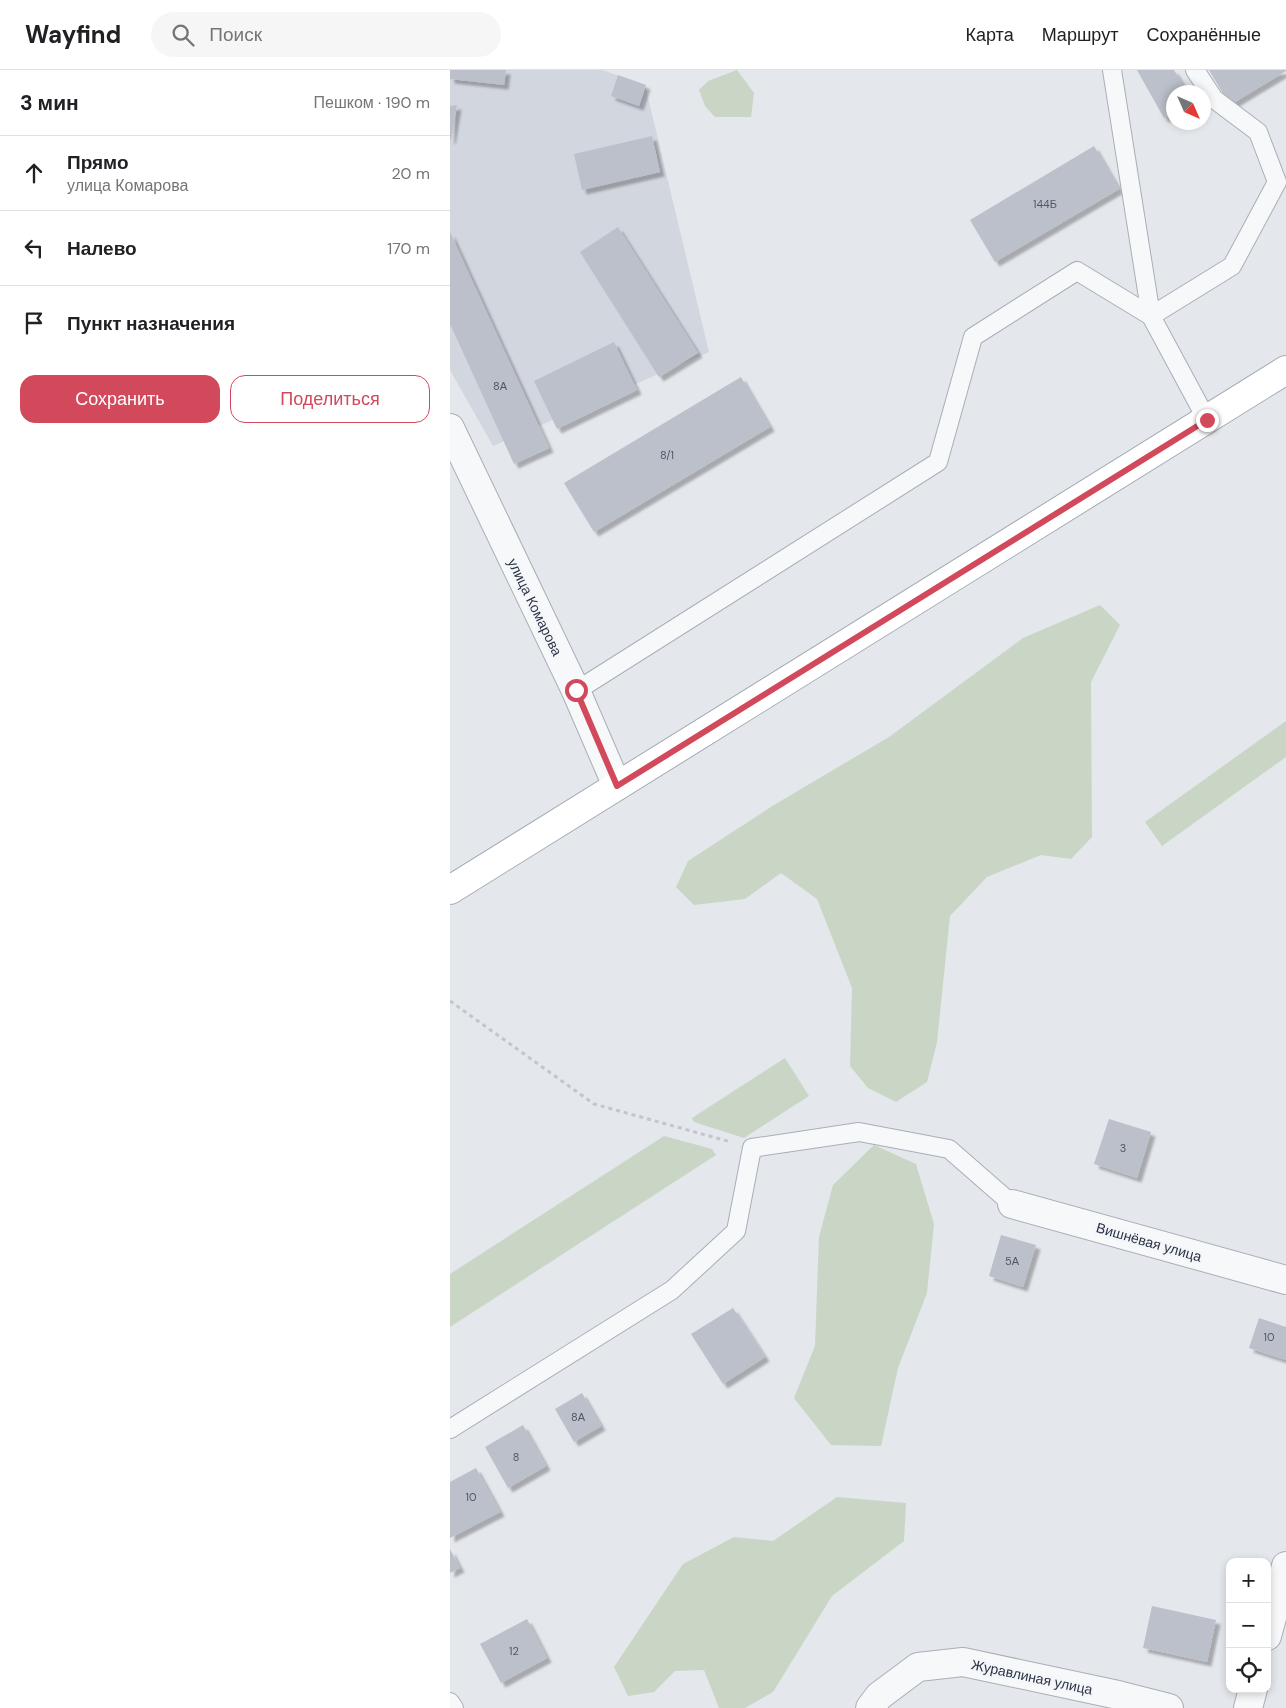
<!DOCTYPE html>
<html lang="ru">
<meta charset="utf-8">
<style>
:root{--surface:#fff;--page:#f6f6f6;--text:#202124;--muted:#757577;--line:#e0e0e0;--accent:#d1495b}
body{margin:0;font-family:"DM Sans",sans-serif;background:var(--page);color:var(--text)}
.controls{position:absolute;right:15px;bottom:15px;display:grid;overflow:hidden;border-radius:10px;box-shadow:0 2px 8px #0003}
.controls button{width:45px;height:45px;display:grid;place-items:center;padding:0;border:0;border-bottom:1px solid var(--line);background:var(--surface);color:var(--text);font:25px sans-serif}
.compass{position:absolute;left:716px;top:15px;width:45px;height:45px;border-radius:50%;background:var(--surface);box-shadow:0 2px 8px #0003;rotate:135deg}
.stop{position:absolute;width:15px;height:15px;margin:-11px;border:4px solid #d1495b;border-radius:50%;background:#fff}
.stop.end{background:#d1495b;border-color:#fff;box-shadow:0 1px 5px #0008}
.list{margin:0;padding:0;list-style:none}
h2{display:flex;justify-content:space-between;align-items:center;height:65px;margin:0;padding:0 20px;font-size:21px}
h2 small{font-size:16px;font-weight:400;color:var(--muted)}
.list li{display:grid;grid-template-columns:32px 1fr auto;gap:15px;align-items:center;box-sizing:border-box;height:75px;padding:0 20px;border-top:1px solid var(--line)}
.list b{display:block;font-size:19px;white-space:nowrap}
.list p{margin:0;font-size:16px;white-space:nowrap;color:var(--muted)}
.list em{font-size:16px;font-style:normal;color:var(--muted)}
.actions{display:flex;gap:10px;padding:15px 20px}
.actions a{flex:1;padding:11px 0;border:1px solid var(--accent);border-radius:15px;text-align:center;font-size:18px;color:var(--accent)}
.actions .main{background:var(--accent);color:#fff}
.icon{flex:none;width:28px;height:28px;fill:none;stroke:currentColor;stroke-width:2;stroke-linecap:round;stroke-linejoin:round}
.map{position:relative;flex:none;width:836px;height:1638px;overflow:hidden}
header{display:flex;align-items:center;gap:30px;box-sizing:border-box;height:70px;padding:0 25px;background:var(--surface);border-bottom:1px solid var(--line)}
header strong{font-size:24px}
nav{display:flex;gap:28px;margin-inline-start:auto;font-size:18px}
.search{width:350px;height:45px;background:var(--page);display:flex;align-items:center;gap:12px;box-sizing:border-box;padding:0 18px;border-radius:28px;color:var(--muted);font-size:19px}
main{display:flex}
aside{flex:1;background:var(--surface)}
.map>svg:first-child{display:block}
.built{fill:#d2d6de}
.green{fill:#c9d6c5}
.building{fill:#bbc0ca;filter:url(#shadow)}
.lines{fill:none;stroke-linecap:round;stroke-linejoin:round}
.lane-casing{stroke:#a9aeb7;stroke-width:20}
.street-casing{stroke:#a9aeb7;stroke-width:30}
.primary-casing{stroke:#a3abb8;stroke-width:30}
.path{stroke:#c2c5cb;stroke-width:3;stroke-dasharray:4 4;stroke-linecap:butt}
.lane{stroke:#f7f8fa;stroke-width:18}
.street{stroke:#f7f8fa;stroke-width:28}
.primary{stroke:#fff;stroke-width:28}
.route{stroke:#d1495b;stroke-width:6}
.labels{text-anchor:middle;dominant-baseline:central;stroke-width:5;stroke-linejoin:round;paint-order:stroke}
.number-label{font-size:11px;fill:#4f5766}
.street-label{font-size:14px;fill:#2b3445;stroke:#f4f6f9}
</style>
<header>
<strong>Wayfind</strong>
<div class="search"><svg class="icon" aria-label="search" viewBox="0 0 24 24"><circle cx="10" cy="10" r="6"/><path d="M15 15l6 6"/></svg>Поиск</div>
<nav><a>Карта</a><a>Маршрут</a><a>Сохранённые</a></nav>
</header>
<main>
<aside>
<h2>3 мин<small>Пешком · 190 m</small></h2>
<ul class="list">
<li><svg class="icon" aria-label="ahead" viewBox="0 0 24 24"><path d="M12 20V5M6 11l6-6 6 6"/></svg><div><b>Прямо</b><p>улица Комарова</p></div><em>20 m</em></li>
<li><svg class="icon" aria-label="left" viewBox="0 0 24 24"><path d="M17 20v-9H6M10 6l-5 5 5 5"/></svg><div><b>Налево</b></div><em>170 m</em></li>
<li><svg class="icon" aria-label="arrive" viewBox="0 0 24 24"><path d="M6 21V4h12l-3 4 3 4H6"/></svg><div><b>Пункт назначения</b></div></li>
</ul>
<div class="actions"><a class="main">Сохранить</a><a>Поделиться</a></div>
</aside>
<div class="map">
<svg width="836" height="1638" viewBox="0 0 836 1638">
<defs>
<filter id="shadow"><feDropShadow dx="4.5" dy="4.5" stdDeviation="1" flood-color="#0004"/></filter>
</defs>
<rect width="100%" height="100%" fill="#e4e7ec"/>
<path class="built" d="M0 0H152L195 15 259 282 43 376 0 300Z"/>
<g class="green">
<path d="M287 0 304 23 301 47H265L255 36 249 20 258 11Z"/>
<path d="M650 535 670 555 641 612 642 767 621 789 591 785 537 807 500 846 487 972 477 1012 446 1032 418 1018 400 996 402 918 367 829 331 803 295 829 244 835 226 817 238 791 324 735 439 667 573 568Z"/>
<path d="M836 651V687L712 776 695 752Z"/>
<path d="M335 988 359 1026 294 1068 244 1052 242 1048Z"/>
<path d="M214 1066 262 1079 266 1085 0 1257V1204Z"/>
<path d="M424 1075 466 1094 484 1154 477 1223 448 1298 431 1376 381 1375 344 1328 365 1276 369 1167 383 1115Z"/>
<path d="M387 1427 456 1433 454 1471 382 1526 323 1622 295 1638H269L254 1600 225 1601 204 1622 178 1626 164 1597 233 1494 284 1467 323 1471Z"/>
</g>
<g class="building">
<path d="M0 0H56L54 15 0 9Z"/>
<path d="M687 0H724L737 22H724V43L714 48Z"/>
<path d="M759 0H836V1L780 35Z"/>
<path d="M168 5 196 15 189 36 161 26Z"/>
<path d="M7 35 1 70H0V36Z"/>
<path d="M202 66 210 102 132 120 124 84Z"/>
<path d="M644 76 669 119 545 192 520 150Z"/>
<path d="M168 157 248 283 209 307 130 182Z"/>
<path d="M0 162 99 378 64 394 0 254Z"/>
<path d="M164 272 187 320 107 359 84 311Z"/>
<path d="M291 307 320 357 144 462 114 413Z"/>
<path d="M659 1049 701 1062 687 1108 644 1094Z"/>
<path d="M551 1165 586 1175 573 1217 539 1206Z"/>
<path d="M283 1238 315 1287 273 1314 241 1264Z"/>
<path d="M809 1248 836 1257V1290L799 1278Z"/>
<path d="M132 1323 151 1356 124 1372 105 1339Z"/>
<path d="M73 1355 96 1396 58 1418 35 1377Z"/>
<path d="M26 1398 50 1442 0 1468V1412Z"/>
<path d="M0 1479 10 1498 0 1503Z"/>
<path d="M702 1536 766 1550 757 1592 693 1578Z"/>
<path d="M77 1549 97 1588 51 1613 30 1574Z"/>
</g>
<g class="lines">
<defs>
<g id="lane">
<path d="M745 0 764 29 808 62 827 112 782 196 701 246 757 350"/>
<path d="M126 621 488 392 523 267 627 201 701 246 662 0"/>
<path d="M0 1359 222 1220 286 1161 302 1078 409 1062 499 1079 562 1134"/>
<path d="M0 1632 4 1638"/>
</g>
<g id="street">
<path d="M0 358 126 621 167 716"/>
<path d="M562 1134 836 1210"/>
<path d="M817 1566 836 1496"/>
<path d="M420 1638 429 1626 468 1597 513 1592 668 1625 719 1638"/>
<path d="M798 1638 803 1619"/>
</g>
<path id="primary" d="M0 820 836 300"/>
</defs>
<use href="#lane" class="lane-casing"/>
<use href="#street" class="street-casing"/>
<use href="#primary" class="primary-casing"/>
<path class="path" d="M0 931 144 1034 281 1072"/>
<use href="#lane" class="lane"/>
<use href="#street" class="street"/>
<use href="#primary" class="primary"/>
</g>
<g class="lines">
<path class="route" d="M126 620 167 716 757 350"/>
</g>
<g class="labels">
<g class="number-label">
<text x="595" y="134">144Б</text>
<text x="50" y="316">8А</text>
<text x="217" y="385">8/1</text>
<text x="673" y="1078">3</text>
<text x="562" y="1191">5А</text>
<text x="819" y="1267">10</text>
<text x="128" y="1347">8А</text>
<text x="66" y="1387">8</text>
<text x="21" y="1427">10</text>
<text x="64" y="1581">12</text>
</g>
<g class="street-label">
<text transform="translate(85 537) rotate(64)">улица Комарова</text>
<text transform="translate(699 1172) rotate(16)">Вишнёвая улица</text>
<text transform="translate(582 1607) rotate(12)">Журавлиная улица</text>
</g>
</g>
</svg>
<div class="controls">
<button>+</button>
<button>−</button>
<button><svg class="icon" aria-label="locate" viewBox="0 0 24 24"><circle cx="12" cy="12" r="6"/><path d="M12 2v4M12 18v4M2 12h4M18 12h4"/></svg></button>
</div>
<svg class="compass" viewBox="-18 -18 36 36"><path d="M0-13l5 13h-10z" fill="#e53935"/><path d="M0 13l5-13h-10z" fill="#757577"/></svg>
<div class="stop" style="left:126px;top:620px"></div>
<div class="stop end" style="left:757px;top:350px"></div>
</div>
</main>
